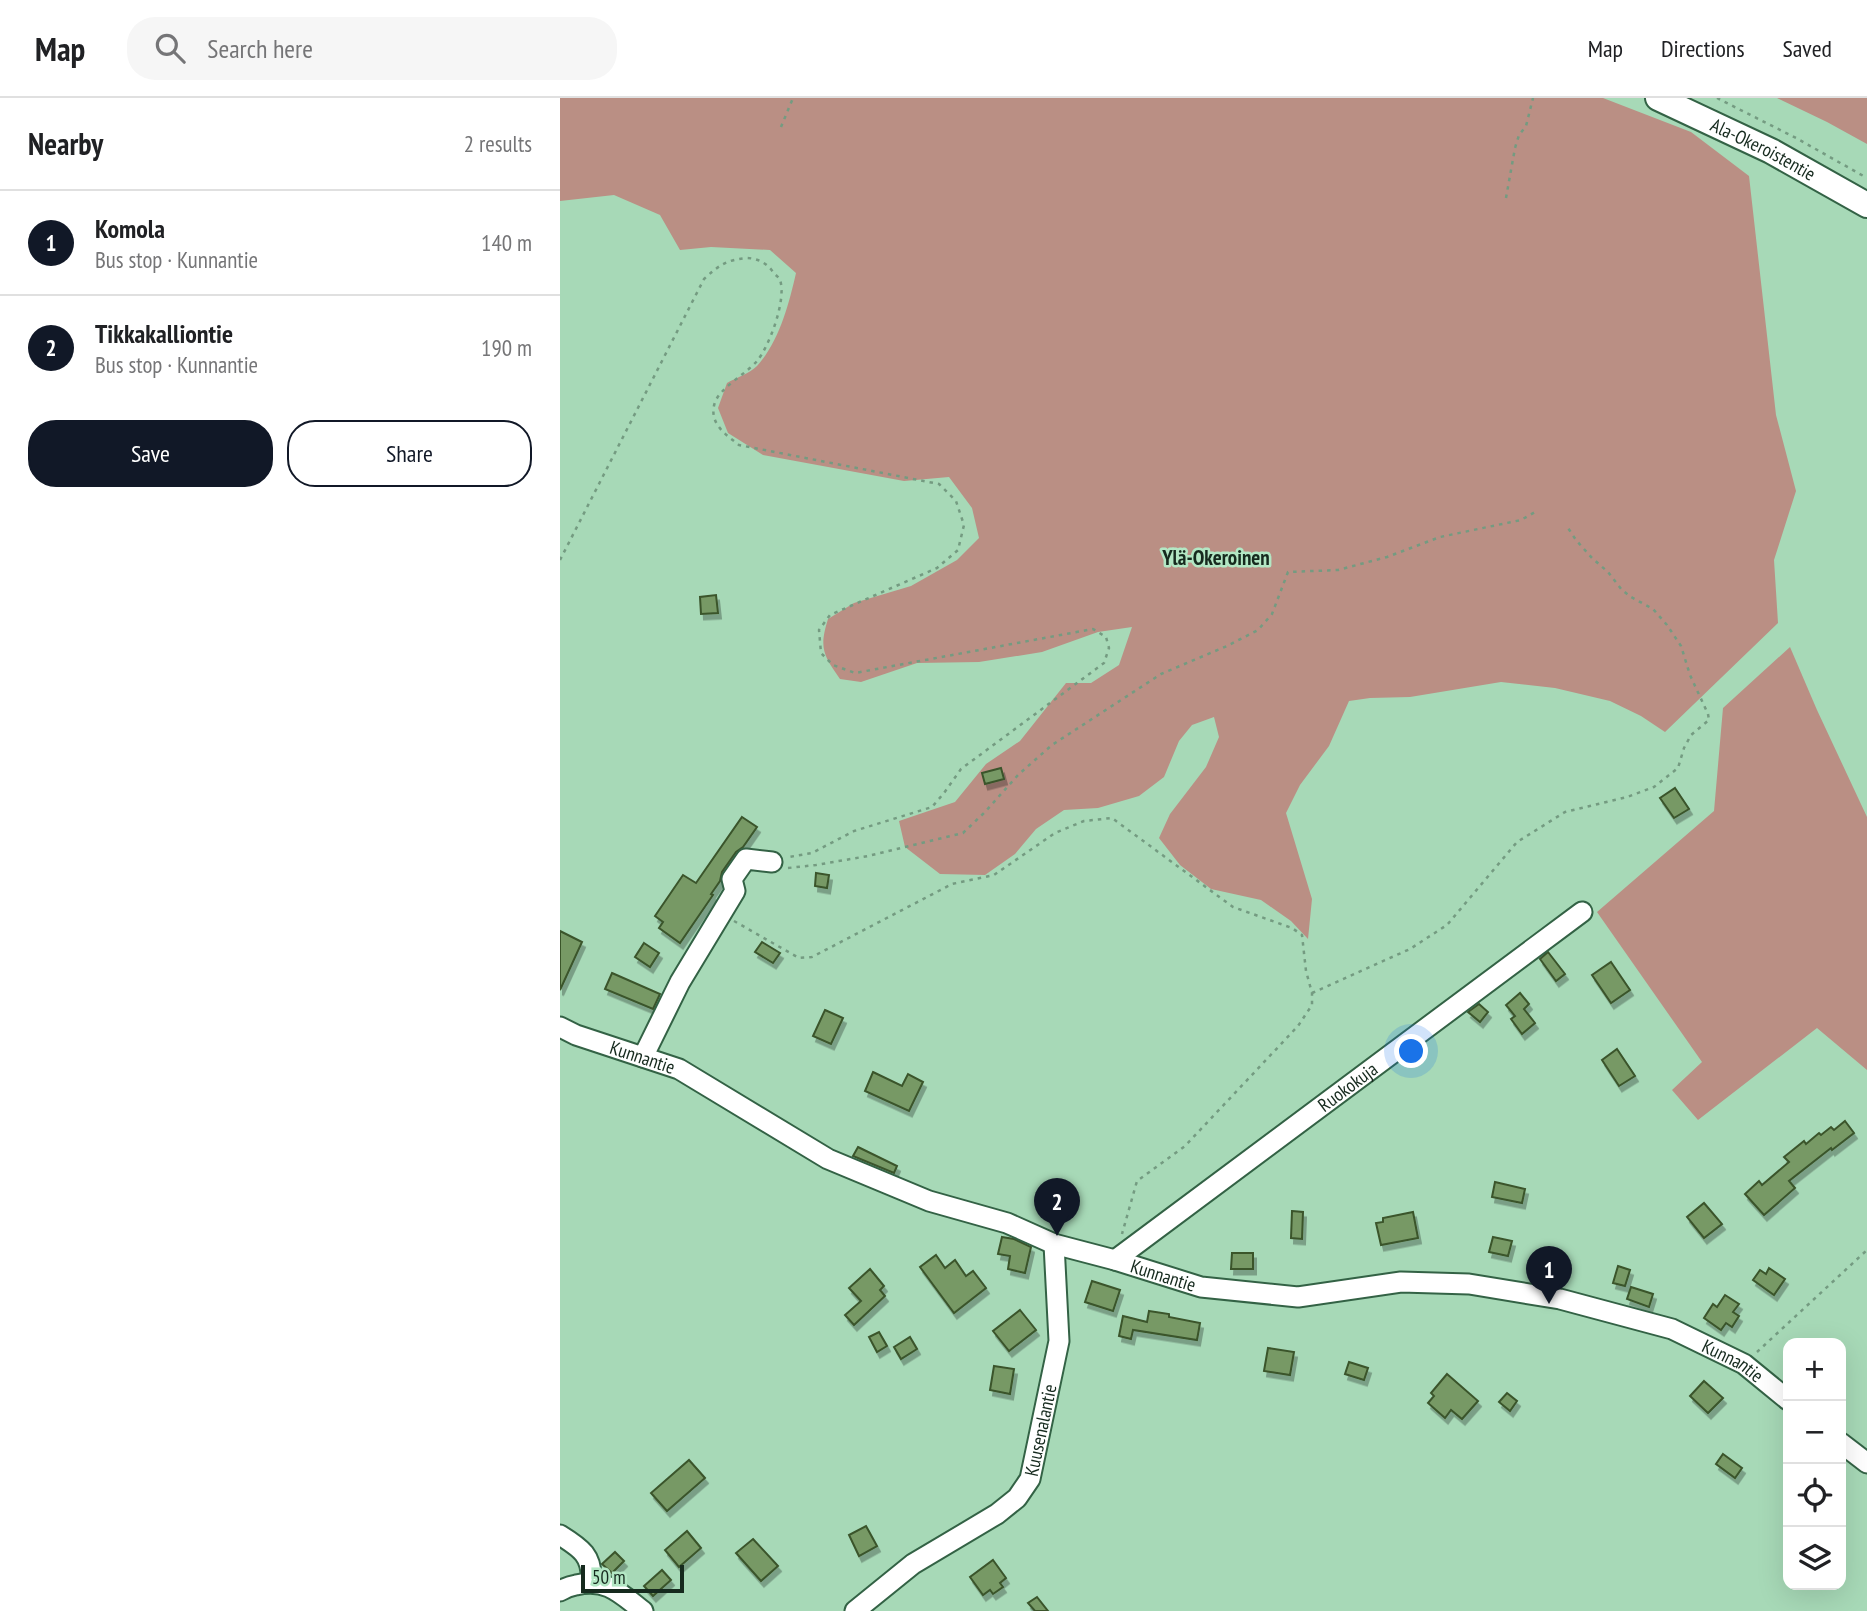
<!DOCTYPE html>
<meta charset="utf-8">
<style>
:root{--surface:#fff;--page:#f6f6f6;--text:#202124;--muted:#757577;--line:#e0e0e0;--accent:#111827}
body{margin:0;font-family:"PT Sans Narrow",sans-serif;background:var(--page);color:var(--text)}
.controls{position:absolute;right:21px;bottom:21px;display:grid;overflow:hidden;border-radius:14px;box-shadow:0 7px 28px #0002}
.controls button{width:63px;height:63px;display:grid;place-items:center;padding:0;border:0;border-bottom:2px solid var(--line);background:var(--surface);color:var(--text);font:35px sans-serif}
.scale{position:absolute;left:21px;bottom:18px;width:103px;box-sizing:border-box;padding-left:7px;border:4px solid #162a1e;border-top:0;font-size:19px;line-height:24px;white-space:nowrap;color:#162a1e;-webkit-text-stroke:5px #b3e7c4;paint-order:stroke}
.you{position:absolute;left:852px;top:954px;width:24px;height:24px;margin:-18px;border:5px solid #fff;border-radius:50%;background:#1a73e8;box-shadow:0 0 0 10px #1a73e833}
.badge{display:grid;place-items:center;width:46px;height:46px;border-radius:50%;background:var(--accent);color:#fff;font-size:23px;font-weight:700}
.pin{position:absolute;translate:-50% -58px;filter:drop-shadow(0 2px 4px #0008)}
.pin::after{content:'';position:absolute;top:37px;width:24px;height:21px;background:inherit;clip-path:polygon(0 0,100% 0,50% 100%)}
.list{margin:0;padding:0;list-style:none}
h2{display:flex;justify-content:space-between;align-items:center;height:91px;margin:0;padding:0 28px;font-size:30px}
h2 small{font-size:23px;font-weight:400;color:var(--muted)}
.list li{display:grid;grid-template-columns:46px 1fr auto;gap:21px;align-items:center;box-sizing:border-box;height:105px;padding:0 28px;border-top:2px solid var(--line)}
.list b{display:block;font-size:26px;white-space:nowrap}
.list p{margin:0;font-size:23px;white-space:nowrap;color:var(--muted)}
.list em{font-size:23px;font-style:normal;color:var(--muted)}
.actions{display:flex;gap:14px;padding:21px 28px}
.actions a{flex:1;padding:16px 0;border:2px solid var(--accent);border-radius:28px;text-align:center;font-size:24px;color:var(--accent)}
.actions .main{background:var(--accent);color:#fff}
.icon{flex:none;width:38px;height:38px;fill:none;stroke:currentColor;stroke-width:2;stroke-linecap:round;stroke-linejoin:round}
.map{position:relative;flex:none;width:1307px;height:1513px;overflow:hidden}
header{display:flex;align-items:center;gap:42px;box-sizing:border-box;height:98px;padding:0 35px;background:var(--surface);border-bottom:2px solid var(--line)}
header strong{font-size:33px}
nav{display:flex;gap:38px;margin-inline-start:auto;font-size:24px}
.search{width:490px;height:63px;background:var(--page);display:flex;align-items:center;gap:18px;box-sizing:border-box;padding:0 24px;border-radius:28px;color:var(--muted);font-size:26px}
main{display:flex}
aside{flex:1;background:var(--surface)}
.map>svg:first-child{display:block}
.green{fill:#ba8f84}
.building{fill:#779965;stroke:#3a542c;stroke-width:2;filter:url(#shadow)}
.lines{fill:none;stroke-linecap:round;stroke-linejoin:round}
.minor-casing{stroke:#336245;stroke-width:23}
.major-casing{stroke:#336245;stroke-width:28}
.path{stroke:#749b81;stroke-width:2.5;stroke-dasharray:3.5 5;stroke-linecap:butt}
.minor{stroke:#fff;stroke-width:19}
.major{stroke:#fff;stroke-width:24}
.labels{text-anchor:middle;dominant-baseline:central;stroke-width:5;stroke-linejoin:round;paint-order:stroke}
.street-label{font-size:19px;fill:#162a1e;stroke:#b3e7c4}
.neighbourhood-label{font-size:21px;font-weight:bold;fill:#162a1e;stroke:#b3e7c4}
</style>
<header>
<strong>Map</strong>
<div class="search"><svg class="icon" aria-label="search" viewBox="0 0 24 24"><circle cx="10" cy="10" r="6"/><path d="M15 15l6 6"/></svg>Search here</div>
<nav><a>Map</a><a>Directions</a><a>Saved</a></nav>
</header>
<main>
<aside>
<h2>Nearby<small>2 results</small></h2>
<ul class="list">
<li><span class="badge">1</span><div><b>Komola</b><p>Bus stop · Kunnantie</p></div><em>140 m</em></li>
<li><span class="badge">2</span><div><b>Tikkakalliontie</b><p>Bus stop · Kunnantie</p></div><em>190 m</em></li>
</ul>
<div class="actions"><a class="main">Save</a><a>Share</a></div>
</aside>
<div class="map">
<svg width="1307" height="1513" viewBox="0 0 1307 1513">
<defs>
<filter id="shadow"><feDropShadow dx="3" dy="5.5" stdDeviation="0" flood-color="#0004"/></filter>
</defs>
<rect width="100%" height="100%" fill="#a7d9b7"/>
<g class="green">
<path d="M0 0H1043L1131 34 1189 78 1216 317 1236 393 1214 462 1218 525 1105 634 1081 618 1050 603 995 590 941 584 850 599 810 600 789 603 769 648 740 687 726 715 752 801 748 841 731 823 701 802 651 791 620 767 599 740 610 716 646 669 659 639 654 619 632 627 619 643 604 679 579 698 538 710 504 712 476 731 455 756 425 777 380 776 345 749 339 723 395 704 426 666 460 643 506 585H531L559 567 572 529 538 534 482 554 419 564 357 565 301 584 280 581C263 557 259 550 268 521L294 505 351 488 397 462 419 440 412 410 389 379 344 383 203 357 168 335 158 310 167 285C176 280 190 275 197 268 219 244 229 206 236 175L210 152 151 149 120 152 100 117 54 97 0 103Z"/>
<path d="M1217 0H1307V46L1267 24Z"/>
<path d="M1230 549 1257 612 1307 719V972L1257 930 1138 1022 1112 992 1142 964 1037 814 1154 713 1163 610Z"/>
</g>
<g class="building">
<path d="M156 497 158 515 141 516 140 499Z"/>
<path d="M441 670 444 681 425 686 422 675Z"/>
<path d="M1115 690 1129 711 1114 720 1100 700Z"/>
<path d="M182 719 197 729 183 749 176 754 162 774 160 783 151 796 153 797 120 845 99 830 103 824 95 818 123 777 136 785Z"/>
<path d="M256 775 269 777 267 790 255 788Z"/>
<path d="M0 833 22 844 0 892Z"/>
<path d="M202 844 220 855 213 865 195 854Z"/>
<path d="M84 845 99 855 90 869 75 859Z"/>
<path d="M988 854 1005 876 996 883 980 861Z"/>
<path d="M1051 864 1070 892 1051 905 1032 877Z"/>
<path d="M52 875 100 896 93 911 45 891Z"/>
<path d="M960 895 969 906 964 911 975 925 962 936 951 921 955 918 946 907Z"/>
<path d="M919 906 928 914 920 924 908 914Z"/>
<path d="M265 912 283 920 271 946 253 938Z"/>
<path d="M1057 951 1075 978 1059 988 1042 962Z"/>
<path d="M313 974 342 988 348 976 363 984 349 1013 305 993Z"/>
<path d="M1285 1023 1294 1035 1272 1052 1271 1050 1229 1083 1235 1090 1204 1117 1185 1096 1199 1083 1202 1087 1229 1064 1224 1059 1244 1043 1246 1046 1259 1035 1261 1037 1271 1029 1274 1032Z"/>
<path d="M298 1049 337 1068 334 1075 293 1058Z"/>
<path d="M935 1084 965 1091 962 1105 932 1099Z"/>
<path d="M1144 1105 1162 1126 1144 1140 1127 1119Z"/>
<path d="M732 1113 743 1114 742 1141 731 1140Z"/>
<path d="M853 1114 858 1140 821 1147 816 1125 823 1124V1120Z"/>
<path d="M442 1139 454 1141 471 1149 465 1175 448 1171 450 1158 438 1156Z"/>
<path d="M933 1139 952 1143 948 1158 929 1154Z"/>
<path d="M672 1155H693V1171H671Z"/>
<path d="M376 1157 385 1170 395 1162 406 1178 413 1173 426 1190 394 1215 360 1169Z"/>
<path d="M1058 1168 1070 1172 1065 1188 1053 1185Z"/>
<path d="M1209 1170 1225 1181 1214 1197 1193 1182 1200 1172 1206 1176Z"/>
<path d="M310 1171 324 1188 320 1192 325 1198 294 1227 285 1217 301 1203 289 1190Z"/>
<path d="M532 1183 560 1192 553 1213 525 1204Z"/>
<path d="M1071 1189 1093 1196 1089 1209 1067 1201Z"/>
<path d="M1165 1197 1179 1206 1173 1214 1179 1218 1172 1229 1166 1225 1161 1232 1144 1220 1153 1206 1157 1209Z"/>
<path d="M460 1212 476 1232 449 1253 433 1233Z"/>
<path d="M589 1213 609 1216V1219L640 1225 637 1242 573 1232 571 1241 559 1238 563 1218 587 1224Z"/>
<path d="M319 1234 327 1248 317 1254 309 1239Z"/>
<path d="M350 1239 357 1251 341 1261 334 1249Z"/>
<path d="M708 1250 734 1254 730 1277 704 1273Z"/>
<path d="M789 1264 808 1270 804 1282 785 1276Z"/>
<path d="M434 1268 454 1271 450 1296 430 1292Z"/>
<path d="M887 1276 918 1303 902 1321 891 1312 885 1320 868 1305 874 1298 871 1295Z"/>
<path d="M1144 1283 1163 1300 1148 1315 1130 1298Z"/>
<path d="M947 1295 957 1303 950 1313 939 1304Z"/>
<path d="M1163 1356 1182 1370 1175 1380 1156 1366Z"/>
<path d="M129 1362 145 1380 107 1413 91 1395Z"/>
<path d="M306 1428 317 1448 299 1458 289 1437Z"/>
<path d="M127 1433 141 1450 119 1469 105 1452Z"/>
<path d="M193 1441 218 1468 201 1483 176 1455Z"/>
<path d="M55 1454 64 1463 52 1475 42 1466Z"/>
<path d="M433 1462 446 1480 440 1485 443 1489 433 1496 430 1492 423 1497 410 1479Z"/>
<path d="M102 1472 111 1482 93 1498 84 1488Z"/>
<path d="M477 1499 488 1513H475L468 1505Z"/>
</g>
<g class="lines">
<defs>
<g id="minor">
<path id="s1" d="M0 929 16 937 119 971 268 1061 369 1103 447 1125 494 1146 555 1162 641 1189 738 1199 841 1184 909 1186 1000 1201 1112 1231 1184 1266 1228 1302"/>
<path d="M83 959 120 884 175 793 172 781 186 761 212 764"/>
<path id="s2" d="M555 1162 1022 814"/>
<path d="M1281 1345 1307 1365"/>
<path d="M0 1437C21 1450 33 1458 31 1484"/>
<path d="M0 1493C5 1490 10 1488 16 1487 47 1480 60 1495 83 1513"/>
<path id="s3" d="M295 1513 353 1466 437 1416 457 1400 470 1381 499 1243 494 1146"/>
</g>
<g id="major">
<path id="s4" d="M1098 0 1211 53 1307 107"/>
</g>
</defs>
<use href="#minor" class="minor-casing"/>
<use href="#major" class="major-casing"/>
<g class="path">
<path d="M1157 0 1236 40 1307 80"/>
<path d="M221 29 233 0"/>
<path d="M946 100 955 50 959 37 966 28 973 0"/>
<path d="M0 462 144 181C158 168 166 162 186 160 197 160 207 165 213 174 215 177 219 179 220 182 227 201 209 249 197 263 186 276 161 289 155 304 148 325 165 336 179 347L379 386 396 403 404 427 398 452 377 470 270 517 259 532 261 555 273 567 295 575 533 531 546 539 549 550 544 565 401 671 384 695 372 709 294 733 252 755 229 759"/>
<path d="M228 770 256 767 308 758 403 735 425 714 458 677 492 647 601 576 667 548 698 532 712 516 728 474 778 472 827 459 880 439 961 422 975 414"/>
<path d="M174 823 239 860 252 859 392 786 434 777 495 735 524 723 552 720 673 809 732 830 742 837 746 873 752 895V907L738 928 625 1048 577 1083 562 1136"/>
<path d="M752 895 850 851 887 827 957 744 1005 714 1067 699 1094 689 1118 670 1124 650 1131 637 1149 622 1148 616 1130 577 1121 548 1107 527 1093 511 1071 499 1062 492 1048 474 1032 460 1016 442 1008 430"/>
<path d="M1197 1254 1307 1152"/>
</g>
<use href="#minor" class="minor"/>
<use href="#major" class="major"/>
</g>
<g class="labels">
<g class="street-label">
<text stroke="none"><textPath href="#s4" startOffset="117">Ala-Okeroistentie</textPath></text>
<text stroke="none"><textPath href="#s1" startOffset="88">Kunnantie</textPath></text>
<text stroke="none"><textPath href="#s2" startOffset="290">Ruokokuja</textPath></text>
<text stroke="none"><textPath href="#s1" startOffset="656">Kunnantie</textPath></text>
<text stroke="none"><textPath href="#s1" startOffset="1242">Kunnantie</textPath></text>
<text stroke="none"><textPath href="#s3" startOffset="271">Kuusenalantie</textPath></text>
</g>
<g class="neighbourhood-label">
<text x="656" y="459">Ylä-Okeroinen</text>
</g>
</g>
</svg>
<div class="controls">
<button>+</button>
<button>−</button>
<button><svg class="icon" aria-label="locate" viewBox="0 0 24 24"><circle cx="12" cy="12" r="6"/><path d="M12 2v4M12 18v4M2 12h4M18 12h4"/></svg></button>
<button><svg class="icon" aria-label="layers" viewBox="0 0 24 24"><path d="M12 4l9 5-9 5-9-5zM3 14l9 5 9-5"/></svg></button>
</div>
<div class="scale">50 m</div>
<div class="you"></div>
<div class="pin badge" style="left:989px;top:1206px">1</div>
<div class="pin badge" style="left:497px;top:1138px">2</div>
</div>
</main>
